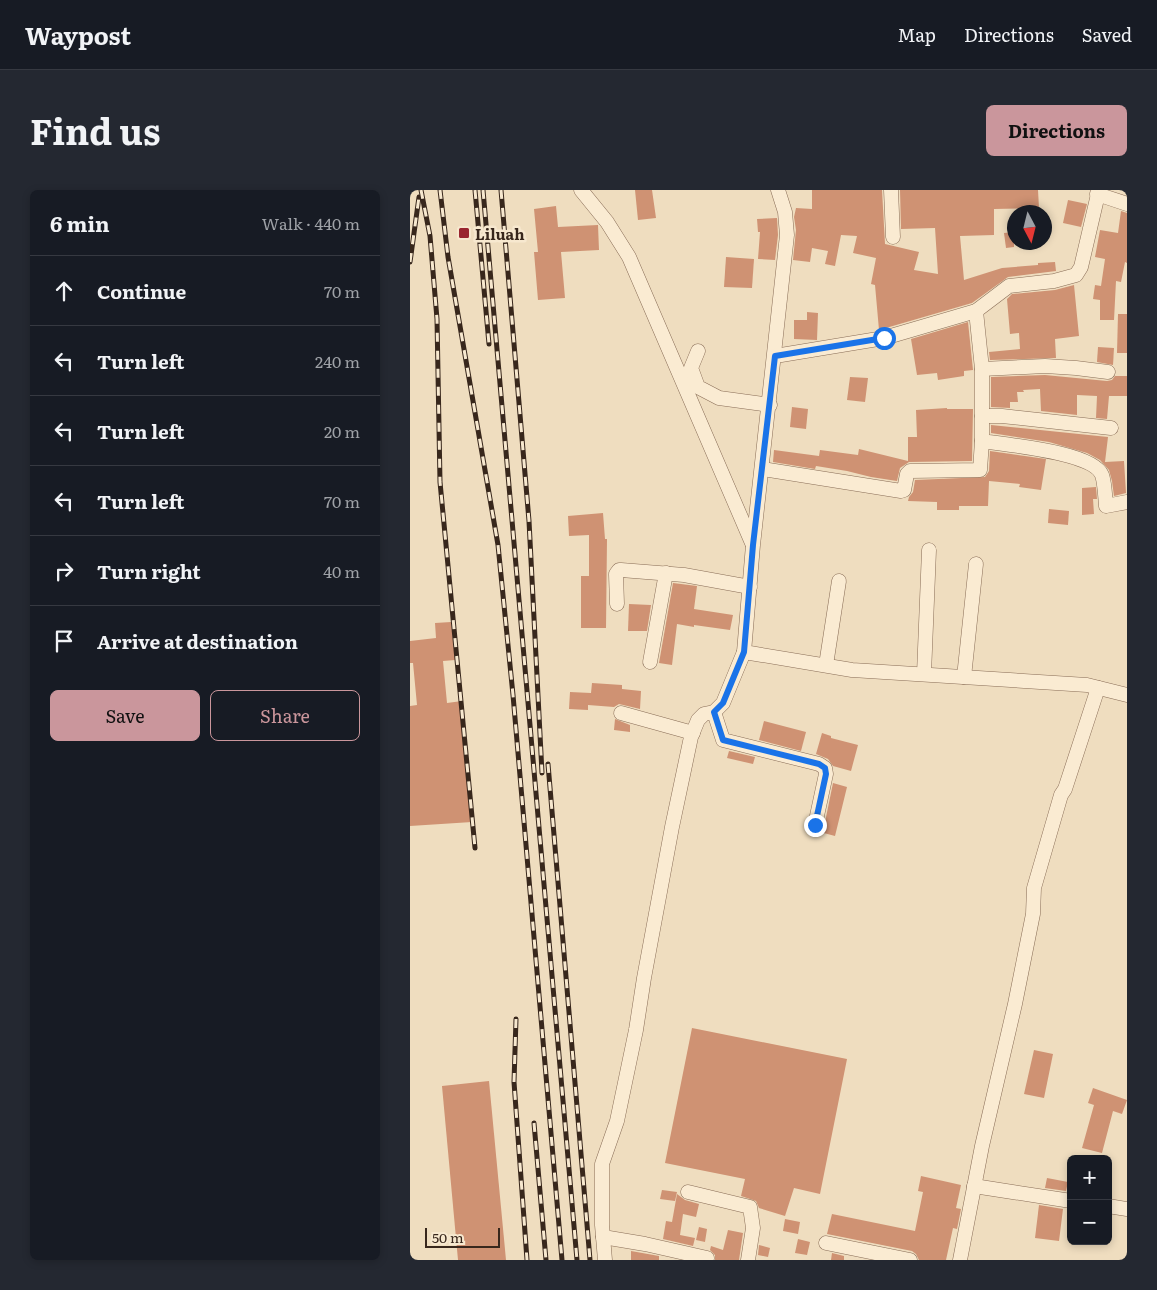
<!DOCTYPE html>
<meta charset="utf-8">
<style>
:root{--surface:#171b24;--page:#242831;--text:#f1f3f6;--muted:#9ea1a6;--line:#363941;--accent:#ca969c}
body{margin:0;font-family:Literata,serif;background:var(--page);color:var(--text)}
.controls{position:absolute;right:15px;bottom:15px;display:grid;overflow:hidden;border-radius:8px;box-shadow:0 2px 8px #0003}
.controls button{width:45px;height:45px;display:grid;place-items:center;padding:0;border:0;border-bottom:1px solid var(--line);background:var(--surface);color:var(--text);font:25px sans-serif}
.compass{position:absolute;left:597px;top:15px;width:45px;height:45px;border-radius:50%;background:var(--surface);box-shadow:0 2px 8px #0003;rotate:173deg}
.scale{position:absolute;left:15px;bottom:12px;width:75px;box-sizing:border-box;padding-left:5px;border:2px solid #38271c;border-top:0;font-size:14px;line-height:18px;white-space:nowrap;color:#38271c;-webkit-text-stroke:4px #f7e8cf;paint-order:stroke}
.stop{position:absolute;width:15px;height:15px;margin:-11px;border:4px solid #1a73e8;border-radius:50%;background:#fff}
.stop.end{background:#1a73e8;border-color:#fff;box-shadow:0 1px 5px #0008}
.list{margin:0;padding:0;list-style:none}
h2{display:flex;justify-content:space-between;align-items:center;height:65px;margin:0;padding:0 20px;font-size:21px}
h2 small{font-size:16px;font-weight:400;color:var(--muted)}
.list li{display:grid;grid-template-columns:32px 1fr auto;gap:15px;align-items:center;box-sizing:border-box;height:70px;padding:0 20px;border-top:1px solid var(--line)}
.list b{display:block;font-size:19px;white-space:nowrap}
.list em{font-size:16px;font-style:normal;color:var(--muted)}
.actions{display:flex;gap:10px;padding:15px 20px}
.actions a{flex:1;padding:11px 0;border:1px solid var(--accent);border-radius:8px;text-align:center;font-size:18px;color:var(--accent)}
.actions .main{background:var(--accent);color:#111}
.icon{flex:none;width:28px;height:28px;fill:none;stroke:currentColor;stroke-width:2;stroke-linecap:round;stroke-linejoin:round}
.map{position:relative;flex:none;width:717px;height:1070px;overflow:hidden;border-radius:8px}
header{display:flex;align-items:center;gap:30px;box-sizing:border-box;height:70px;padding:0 25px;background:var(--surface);border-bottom:1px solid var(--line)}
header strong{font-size:24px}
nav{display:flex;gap:28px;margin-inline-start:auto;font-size:18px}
.intro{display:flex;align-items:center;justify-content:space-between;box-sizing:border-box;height:120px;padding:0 30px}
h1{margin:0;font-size:35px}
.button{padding:12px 22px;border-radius:8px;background:var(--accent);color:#111;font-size:18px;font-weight:700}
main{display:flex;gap:30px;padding:0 30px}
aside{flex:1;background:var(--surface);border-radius:8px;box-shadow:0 2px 8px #0003}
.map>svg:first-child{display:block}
.building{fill:#cf9273}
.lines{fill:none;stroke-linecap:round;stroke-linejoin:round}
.minor-casing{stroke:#896d57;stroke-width:15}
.minor{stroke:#faebd2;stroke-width:14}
.rail-casing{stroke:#38271c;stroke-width:5}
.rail{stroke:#f7e8cf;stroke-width:3;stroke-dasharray:9;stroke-linecap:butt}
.route{stroke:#1a73e8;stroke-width:6}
.poi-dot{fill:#9a252f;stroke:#f7e8cf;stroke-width:2}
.labels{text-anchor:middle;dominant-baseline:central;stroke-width:5;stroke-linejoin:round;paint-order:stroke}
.poi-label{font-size:15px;font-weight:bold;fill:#38271c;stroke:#f7e8cf;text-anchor:start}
</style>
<header>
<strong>Waypost</strong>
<nav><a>Map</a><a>Directions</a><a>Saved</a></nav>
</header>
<div class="intro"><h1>Find us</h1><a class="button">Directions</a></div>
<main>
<aside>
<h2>6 min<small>Walk · 440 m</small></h2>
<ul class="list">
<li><svg class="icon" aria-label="ahead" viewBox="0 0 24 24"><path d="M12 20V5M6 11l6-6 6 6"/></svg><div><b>Continue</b></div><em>70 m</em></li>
<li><svg class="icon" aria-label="left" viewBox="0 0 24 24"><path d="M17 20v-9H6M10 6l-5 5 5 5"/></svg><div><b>Turn left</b></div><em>240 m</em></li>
<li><svg class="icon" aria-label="left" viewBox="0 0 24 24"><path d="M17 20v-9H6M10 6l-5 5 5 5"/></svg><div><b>Turn left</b></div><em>20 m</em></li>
<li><svg class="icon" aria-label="left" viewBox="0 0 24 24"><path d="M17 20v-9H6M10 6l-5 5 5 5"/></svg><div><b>Turn left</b></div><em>70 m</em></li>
<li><svg class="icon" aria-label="right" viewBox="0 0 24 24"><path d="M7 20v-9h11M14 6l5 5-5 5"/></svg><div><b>Turn right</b></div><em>40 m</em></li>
<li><svg class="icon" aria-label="arrive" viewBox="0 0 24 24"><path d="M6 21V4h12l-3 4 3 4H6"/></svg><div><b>Arrive at destination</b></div></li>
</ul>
<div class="actions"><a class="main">Save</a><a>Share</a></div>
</aside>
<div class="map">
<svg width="717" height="1070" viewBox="0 0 717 1070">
<rect width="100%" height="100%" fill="#efddbf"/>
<g class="building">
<path d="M225 0H242L246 28 228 30Z"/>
<path d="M402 0H472L475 54 509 62 504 80 528 84 525 38 491 39 490 0H628L629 18 584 19V45L550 46 554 90 592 78 628 75V73L645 72 646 81 598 87 562 113 469 140 465 95 461 94 466 68 443 63 447 46 431 45 425 76 415 74 418 61 402 58 400 72 383 70 386 40 384 27 386 18 402 19Z"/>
<path d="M658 10 677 14 671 37 653 33Z"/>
<path d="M146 16 148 37 188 35 189 60 151 62 155 108 128 110 124 62H128L124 19Z"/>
<path d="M711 21 717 23V73L715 72 711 92 706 91 704 130H690V110L683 109 685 95 691 96 695 69 685 67 690 40 708 43Z"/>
<path d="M367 28 368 45 365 70 348 69 350 42H348L347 29Z"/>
<path d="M604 42V57L596 58 594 43Z"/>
<path d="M316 67 344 69 342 98 314 97Z"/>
<path d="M664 95 669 146 645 149 646 168 580 170 579 162 610 159 609 143 600 144 597 109 602 104 645 100Z"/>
<path d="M397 122 408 123 407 150 384 149V130H397Z"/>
<path d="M708 124H717V163H707Z"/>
<path d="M558 132 563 180 554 181V186L528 190 527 183 507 185 501 149Z"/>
<path d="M688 157 704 158 703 175 687 172Z"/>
<path d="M635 185 697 191 702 190 705 186H717V206H699L697 229 686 228 687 206 667 205V225L631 221 630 199 613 200 614 202H607L608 212H600V218L581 217V187Z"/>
<path d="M440 187 458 188 455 212 437 210Z"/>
<path d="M382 217 398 219 396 239 380 237Z"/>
<path d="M537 218V219H563L562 271 499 272 490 278 487 291 461 287 437 281 406 276 405 279 363 272 364 260 409 266 410 260 448 265 449 259 498 271V247H507L506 220Z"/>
<path d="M581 235 698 247 695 272 714 271 716 303 704 306 702 291 699 280 690 270 677 263 639 252 581 243Z"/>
<path d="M580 261 636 269 631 300 609 297 610 294 579 291 578 316H549V320H527V312L498 311 499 307 503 302 505 290 575 287 579 281Z"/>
<path d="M686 297 687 309H683L684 324 672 325V298Z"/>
<path d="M639 319 659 321 658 335 638 333Z"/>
<path d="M193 323 195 349H197L196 438H171V386H179V345L159 346 158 326Z"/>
<path d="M263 393 287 396 284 419 323 425 320 440 284 435V437L267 434 262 475 249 473Z"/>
<path d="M219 414 241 415 237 441H218Z"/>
<path d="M41 432 45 470 33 471 37 513 52 511 62 632 0 636V516L7 515 3 473H0V451L26 448 25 433Z"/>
<path d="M182 493 212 495V499L231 501 230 519 209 514 204 517 178 515V520L159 519 160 502 181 503Z"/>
<path d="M205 529 220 535V542L204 540Z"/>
<path d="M354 531 396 542 391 561 349 550Z"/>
<path d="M412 543 421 546V548L448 555 441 581 423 576 418 569 406 564Z"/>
<path d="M319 561 345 567 343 574 317 568Z"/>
<path d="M423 593 437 597 425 646 410 642 414 637Z"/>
<path d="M282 838 437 869 410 1004 384 998 375 1026 349 1018 346 1011 331 1006 335 989 255 973Z"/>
<path d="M624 860 643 864 634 908 614 904Z"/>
<path d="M79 891 96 1070H48L32 896Z"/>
<path d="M683 898 717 910 712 924 703 921 692 963 672 958 684 915 678 913Z"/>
<path d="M511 986 551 995 546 1018 551 1019 547 1039 543 1038 536 1070H509L506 1064 502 1061 417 1044 422 1024 505 1041 513 1002 508 1001Z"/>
<path d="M637 988 658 992 656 1001 635 998Z"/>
<path d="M252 1000 267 1002 265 1011 250 1009Z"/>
<path d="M267 1004 275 1010 289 1014 286 1027 273 1024 270 1045 285 1048 283 1056 253 1049 256 1031 262 1032Z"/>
<path d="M629 1015 653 1019 649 1051 625 1048Z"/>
<path d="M375 1029 390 1032 388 1044 373 1041Z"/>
<path d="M289 1037 297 1039 295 1052 286 1050Z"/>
<path d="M318 1040 333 1043 329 1070H305V1065L300 1060 301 1056 313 1060Z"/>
<path d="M388 1049 400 1052 397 1065 385 1063Z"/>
<path d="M349 1055 360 1058 358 1067 348 1065Z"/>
<path d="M221 1061 249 1066V1070H221Z"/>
<path d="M422 1063 434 1066V1070H421Z"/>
</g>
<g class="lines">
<defs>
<g id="minor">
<path d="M171 0 197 32 219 67 342 353"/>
<path d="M368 0 375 22 377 45 343 355 334 462 442 480 677 495 717 505"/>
<path d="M481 0 483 47"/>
<path d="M687 4 717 14"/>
<path d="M566 121 572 179V251C596 255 683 262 692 285 695 294 695 306 696 316L717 312"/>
<path d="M288 161 281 178 288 197 309 208 360 215"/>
<path d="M365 166 474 148 566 121 599 96 644 91 666 85 671 77 689 0"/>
<path d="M572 179 635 176 666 178 698 182"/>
<path d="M572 226H592L701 238"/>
<path d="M352 279 491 301 494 300 497 284 500 281 570 280 572 251"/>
<path d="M207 414 206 384 209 380H211L274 385 340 397"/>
<path d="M240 472 256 383"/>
<path d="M416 475 429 391"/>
<path d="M514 484 519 360"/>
<path d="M554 487 566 374"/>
<path d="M304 522 313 550 409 574 415 578 416 584 405 635"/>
<path d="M211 523 283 543"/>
<path d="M564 996 661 1011"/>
<path d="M278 1002 340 1017 343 1038 338 1070"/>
<path d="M698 1016 717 1019"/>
<path d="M193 1047 235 1054 297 1068"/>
<path d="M416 1053 500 1070"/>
<path d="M195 1070 192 1035V974L207 931 226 840 234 788 262 637 281 547 288 530 294 524 304 522 313 513 334 462"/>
<path d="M550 1070 572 956 605 814 623 724 624 698 651 605 655 599 688 498"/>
</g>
</defs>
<use href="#minor" class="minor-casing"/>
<use href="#minor" class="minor"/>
<defs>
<g id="rail">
<path d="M11 0 20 46 27 129 30 292 65 658"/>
<path d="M30 0 38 67 88 355 103 505 152 1070"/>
<path d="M65 0 79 154"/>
<path d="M73 0 167 1070"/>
<path d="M91 0 119 331 132 583"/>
<path d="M0 72 9 7"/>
<path d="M138 574 180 1070"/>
<path d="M106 829 104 892 117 1070"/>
<path d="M124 933 136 1070"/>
</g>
</defs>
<use href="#rail" class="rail-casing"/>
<use href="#rail" class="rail"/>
</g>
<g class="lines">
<path class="route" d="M405 635 416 584 415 578 409 574 313 550 304 522 313 513 334 462 343 355 365 166 474 148"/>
</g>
<rect class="poi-dot" x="48" y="37" width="12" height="12" rx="2.5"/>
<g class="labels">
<g class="poi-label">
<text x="65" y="43">Liluah</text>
</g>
</g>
</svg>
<div class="controls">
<button>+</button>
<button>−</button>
</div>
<svg class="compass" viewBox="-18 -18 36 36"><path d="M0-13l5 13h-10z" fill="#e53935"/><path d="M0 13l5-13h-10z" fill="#9ea1a6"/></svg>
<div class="scale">50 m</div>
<div class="stop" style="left:474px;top:148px"></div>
<div class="stop end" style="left:405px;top:635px"></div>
</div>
</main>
